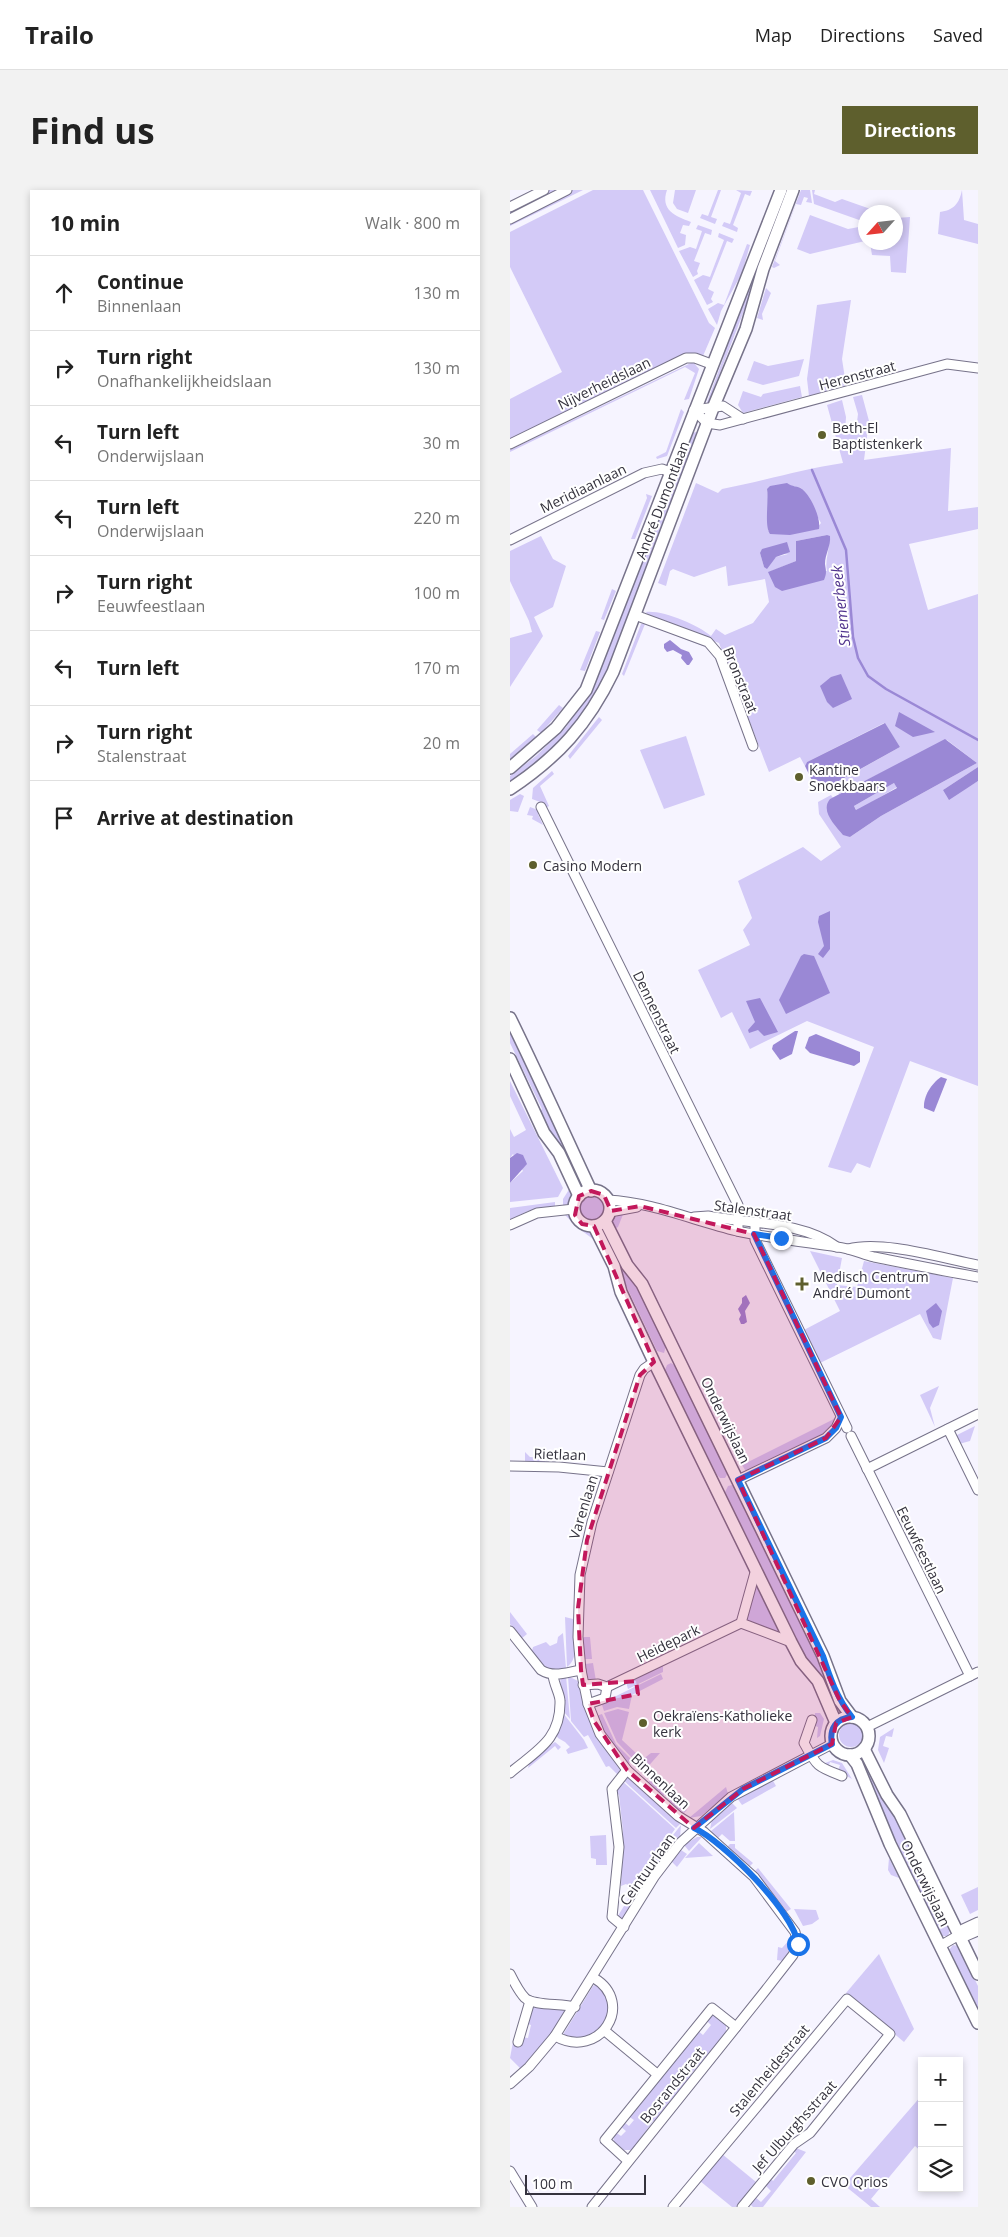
<!DOCTYPE html>
<meta charset="utf-8">
<style>
:root{--surface:#fff;--page:#f2f2f2;--text:#222;--muted:#767676;--line:#e0e0e0;--accent:#5e5f2d}
body{margin:0;font-family:"Open Sans",sans-serif;background:var(--page);color:var(--text)}
.controls{position:absolute;right:15px;bottom:15px;display:grid;overflow:hidden;border-radius:0px;box-shadow:0 2px 8px #0003}
.controls button{width:45px;height:45px;display:grid;place-items:center;padding:0;border:0;border-bottom:1px solid var(--line);background:var(--surface);color:var(--text);font:25px sans-serif}
.compass{position:absolute;left:348px;top:15px;width:45px;height:45px;border-radius:50%;background:var(--surface);box-shadow:0 2px 8px #0003;rotate:243deg}
.scale{position:absolute;left:15px;bottom:12px;width:121px;box-sizing:border-box;padding-left:5px;border:2px solid #35333e;border-top:0;font-size:14px;line-height:18px;white-space:nowrap;color:#35333e;-webkit-text-stroke:4px #fff;paint-order:stroke}
.stop{position:absolute;width:15px;height:15px;margin:-11px;border:4px solid #1a73e8;border-radius:50%;background:#fff}
.stop.end{background:#1a73e8;border-color:#fff;box-shadow:0 1px 5px #0008}
.list{margin:0;padding:0;list-style:none}
h2{display:flex;justify-content:space-between;align-items:center;height:65px;margin:0;padding:0 20px;font-size:21px}
h2 small{font-size:16px;font-weight:400;color:var(--muted)}
.list li{display:grid;grid-template-columns:32px 1fr auto;gap:15px;align-items:center;box-sizing:border-box;height:75px;padding:0 20px;border-top:1px solid var(--line)}
.list b{display:block;font-size:19px;white-space:nowrap}
.list p{margin:0;font-size:16px;white-space:nowrap;color:var(--muted)}
.list em{font-size:16px;font-style:normal;color:var(--muted)}
.icon{flex:none;width:28px;height:28px;fill:none;stroke:currentColor;stroke-width:2;stroke-linecap:round;stroke-linejoin:round}
.map{position:relative;flex:none;width:468px;height:2017px;overflow:hidden;border-radius:0px}
header{display:flex;align-items:center;gap:30px;box-sizing:border-box;height:70px;padding:0 25px;background:var(--surface);border-bottom:1px solid var(--line)}
header strong{font-size:24px}
nav{display:flex;gap:28px;margin-inline-start:auto;font-size:18px}
.intro{display:flex;align-items:center;justify-content:space-between;box-sizing:border-box;height:120px;padding:0 30px}
h1{margin:0;font-size:35px}
.button{padding:12px 22px;border-radius:0px;background:var(--accent);color:#fff;font-size:18px;font-weight:700}
main{display:flex;gap:30px;padding:0 30px}
aside{flex:1;background:var(--surface);border-radius:0px;box-shadow:0 2px 8px #0003}
.map>svg:first-child{display:block}
.green{fill:#d3caf7;fill-rule:evenodd}
.water{fill:#9a88d5;fill-rule:evenodd}
.lines{fill:none;stroke-linecap:round;stroke-linejoin:round}
.stream{stroke:#9a88d5;stroke-width:2.5}
.minor-casing{stroke:#77738a;stroke-width:11}
.major-casing{stroke:#77738a;stroke-width:14}
.minor{stroke:#fff;stroke-width:9}
.major{stroke:#fff;stroke-width:11}
.route{stroke:#1a73e8;stroke-width:6}
.marked{fill:#c2185b;fill-opacity:0.2;stroke:#c2185b;stroke-width:4;stroke-dasharray:10 6;stroke-linejoin:round}
.poi-dot{fill:#5e5f2d;stroke:#fff;stroke-width:2}
.labels{text-anchor:middle;dominant-baseline:central;stroke-width:4;stroke-linejoin:round;paint-order:stroke}
.street-label{font-size:14px;fill:#35333e;stroke:#fff}
.poi-label{font-size:14px;fill:#35333e;stroke:#fff;text-anchor:start}
.water-label{font-size:15px;font-style:italic;fill:#50338d;stroke:#fff}
</style>
<header>
<strong>Trailo</strong>
<nav><a>Map</a><a>Directions</a><a>Saved</a></nav>
</header>
<div class="intro"><h1>Find us</h1><a class="button">Directions</a></div>
<main>
<aside>
<h2>10 min<small>Walk · 800 m</small></h2>
<ul class="list">
<li><svg class="icon" aria-label="ahead" viewBox="0 0 24 24"><path d="M12 20V5M6 11l6-6 6 6"/></svg><div><b>Continue</b><p>Binnenlaan</p></div><em>130 m</em></li>
<li><svg class="icon" aria-label="right" viewBox="0 0 24 24"><path d="M7 20v-9h11M14 6l5 5-5 5"/></svg><div><b>Turn right</b><p>Onafhankelijkheidslaan</p></div><em>130 m</em></li>
<li><svg class="icon" aria-label="left" viewBox="0 0 24 24"><path d="M17 20v-9H6M10 6l-5 5 5 5"/></svg><div><b>Turn left</b><p>Onderwijslaan</p></div><em>30 m</em></li>
<li><svg class="icon" aria-label="left" viewBox="0 0 24 24"><path d="M17 20v-9H6M10 6l-5 5 5 5"/></svg><div><b>Turn left</b><p>Onderwijslaan</p></div><em>220 m</em></li>
<li><svg class="icon" aria-label="right" viewBox="0 0 24 24"><path d="M7 20v-9h11M14 6l5 5-5 5"/></svg><div><b>Turn right</b><p>Eeuwfeestlaan</p></div><em>100 m</em></li>
<li><svg class="icon" aria-label="left" viewBox="0 0 24 24"><path d="M17 20v-9H6M10 6l-5 5 5 5"/></svg><div><b>Turn left</b></div><em>170 m</em></li>
<li><svg class="icon" aria-label="right" viewBox="0 0 24 24"><path d="M7 20v-9h11M14 6l5 5-5 5"/></svg><div><b>Turn right</b><p>Stalenstraat</p></div><em>20 m</em></li>
<li><svg class="icon" aria-label="arrive" viewBox="0 0 24 24"><path d="M6 21V4h12l-3 4 3 4H6"/></svg><div><b>Arrive at destination</b></div></li>
</ul>
</aside>
<div class="map">
<svg width="468" height="2017" viewBox="0 0 468 2017">
<rect width="100%" height="100%" fill="#f6f4ff"/>
<g class="green">
<path d="M39 0H52L0 26V19Z"/>
<path d="M62 0H73L0 36V31Z"/>
<path d="M83 0H133L199 133 205 138 193 166 182 165 0 253V209L52 182 0 77V42Z"/>
<path d="M140 0H157C150 20 165 26 181 32L179 36 173 35 170 43 176 45 175 55 168 58Z"/>
<path d="M165 0H186L178 23 167 19 163 13Z"/>
<path d="M208 0H211L201 27 207 29 205 34 190 28 192 24 198 26Z"/>
<path d="M226 0 242 1 240 6 235 4 223 35 228 38 227 42 212 36 214 32 220 34 231 3Z"/>
<path d="M291 0H300L302 13 296 12 298 8 294 7 291 15 286 14 265 71 270 75 264 78 262 77Z"/>
<path d="M302 0H305L304 4 325 12 332 9 369 22H356L355 51 300 64 287 59 300 25 338 39 354 36 352 31 304 14Z"/>
<path d="M452 0 454 30 468 34V54L428 44 430 22C444 20 449 14 452 0Z"/>
<path d="M400 27 396 83 381 82 380 66 362 65 360 53 386 52V28Z"/>
<path d="M188 35 202 40 201 45 195 43 184 71 190 73 187 81 188 84 183 87 169 61 180 57 186 59 192 41 186 39Z"/>
<path d="M209 43 224 49 222 53 217 51 198 99 204 102 201 109 203 112 197 115 184 90 193 85 200 87 214 50 208 47Z"/>
<path d="M237 54 240 55 232 83 211 121 207 135 198 119 208 113 214 115Z"/>
<path d="M247 76V87L198 214 197 212 213 169 216 152Z"/>
<path d="M256 98 261 103 252 124 253 130 247 128Z"/>
<path d="M341 110 332 169 336 195 299 206 297 189 307 115Z"/>
<path d="M294 169 289 186 253 195 237 190 244 171 258 176Z"/>
<path d="M183 172 189 179 179 209 174 210 185 183 175 177 0 262V260Z"/>
<path d="M290 196 292 207 233 223 228 215 233 201 251 207 253 204Z"/>
<path d="M352 205 359 231 354 270 441 258 438 321 468 317V339L399 354 418 420 468 404V577L433 600 461 595 468 591V896L400 871 360 978 347 973 341 983 318 977 364 857 297 831 240 859 222 822 211 828 188 780 240 755 233 740 242 728 228 691 293 657 311 671 331 657 309 624 308 612 321 605 323 608 320 609 340 647 371 626 467 573 437 550 329 604 324 594 390 557 374 533 297 572 295 576 290 567 259 582 209 453 139 427 136 422C153 420 188 435 201 446L206 439 215 445 243 433 259 412 255 389 218 396 216 376 184 387 163 379 160 381 156 396 148 393 186 293 208 303 212 299C254 291 292 279 333 273L317 215 332 210 336 227 335 242 346 240 348 224 343 207ZM280 296 291 298 311 333 305 340 258 341C259 328 259 312 257 299ZM317 345C322 358 314 368 317 381L259 382 286 371V351ZM250 363 278 364 266 367 254 377Z"/>
<path d="M171 219 174 222 157 266 147 269 146 267 156 262Z"/>
<path d="M186 242 188 246 168 298 161 295 182 243Z"/>
<path d="M160 298 167 301 98 479C72 532 48 559 0 593V586L26 566 56 537 82 499Z"/>
<path d="M136 304 142 306 125 349H121L137 308Z"/>
<path d="M31 346 43 369 56 376 43 417 24 427 33 446 0 497V448L22 442 19 431 0 391V361Z"/>
<path d="M102 399 106 401 94 430 91 429Z"/>
<path d="M137 432 201 456V459L135 434 114 486 112 484 131 434Z"/>
<path d="M86 441 90 442 75 481 70 480Z"/>
<path d="M49 515 53 518 31 543 27 540Z"/>
<path d="M89 527 92 530 60 569 58 566Z"/>
<path d="M23 544 26 547 0 569V564Z"/>
<path d="M176 546 195 605 154 619 130 560Z"/>
<path d="M42 581 44 584 30 596 39 616 36 618 33 613 22 609 23 598Z"/>
<path d="M384 593 387 597 347 621 344 616Z"/>
<path d="M10 604 14 606 8 622 0 621V610Z"/>
<path d="M20 617 28 620V624L33 635 22 629 23 626 17 625Z"/>
<path d="M0 843 69 982 64 986 30 921 32 919 0 853Z"/>
<path d="M0 891 53 998 48 1007 0 1012V993L13 981 3 964 0 968V939L4 947 16 940 0 906Z"/>
<path d="M60 998 65 1005 58 1014 53 1016V1009Z"/>
<circle cx="82" cy="1018" r="12"/>
<path d="M45 1012V1017L18 1021 0 1030V1018Z"/>
<path d="M114 1022 108 1037 103 1040 102 1029Z"/>
<path d="M54 1024 62 1027 87 1048 83 1049 68 1038Z"/>
<path d="M102 1049 156 1156 154 1163 147 1161 96 1053Z"/>
<path d="M300 1061 332 1068 327 1095 347 1097 354 1071 443 1088 431 1150 423 1148 410 1124 308 1174 292 1141 330 1121Z"/>
<path d="M161 1173 167 1177 218 1283 215 1288H210L207 1285 155 1180 157 1175Z"/>
<path d="M429 1196 420 1218 425 1237 410 1205Z"/>
<path d="M328 1225 317 1245 237 1283 232 1275 322 1230Z"/>
<path d="M465 1236 460 1251 449 1254 445 1246Z"/>
<path d="M15 1262 20 1267 35 1268V1274H15Z"/>
<path d="M222 1295 226 1300 327 1510 321 1513 293 1461 215 1302 218 1296Z"/>
<path d="M244 1391 271 1447 238 1433 235 1427Z"/>
<path d="M0 1422 17 1444 11 1449 0 1434Z"/>
<path d="M55 1427 63 1429C63 1445 71 1467 57 1477Z"/>
<path d="M53 1443 56 1478C35 1482 33 1476 22 1461L23 1457 36 1452 40 1456 47 1453 48 1447Z"/>
<path d="M74 1447H80L82 1469H74L71 1449Z"/>
<path d="M83 1473 86 1491 76 1488 75 1474Z"/>
<path d="M149 1476H153V1482L118 1499 116 1492Z"/>
<path d="M151 1484 153 1489 122 1505 119 1519 107 1517 94 1521 92 1515 98 1510Z"/>
<path d="M56 1486 60 1529 54 1522C54 1509 48 1499 51 1487Z"/>
<path d="M58 1486 68 1491 85 1542 110 1579 108 1585 99 1576 96 1577 78 1545 74 1547 61 1531Z"/>
<path d="M108 1519 119 1522 112 1550 127 1564 123 1569 107 1552 94 1523Z"/>
<path d="M53 1523 74 1550 78 1558 58 1564 56 1560 60 1557 55 1552 48 1548 45 1543Z"/>
<path d="M305 1523H310L314 1529 310 1546 307 1548 308 1537 303 1535Z"/>
<path d="M92 1524 106 1554 122 1570 118 1574 103 1557 86 1526Z"/>
<circle cx="341" cy="1545" r="12"/>
<path d="M384 1538 382 1547 376 1546 373 1556 379 1558 374 1573 368 1560 370 1547Z"/>
<path d="M45 1552 51 1557 48 1560 45 1556 18 1578 20 1570Z"/>
<path d="M141 1563H150L135 1580 128 1573Z"/>
<path d="M323 1570 332 1573 342 1589 328 1581 330 1575 320 1572 318 1578 310 1575Z"/>
<path d="M360 1576 440 1740 438 1746H433L430 1741 375 1629 354 1579Z"/>
<path d="M117 1587 167 1631 170 1634 166 1638 112 1589Z"/>
<path d="M141 1588 156 1602 153 1606 138 1593Z"/>
<path d="M262 1589 266 1596 232 1615 227 1608Z"/>
<path d="M111 1590 165 1639 123 1698 116 1694 111 1696 113 1641 109 1605 106 1602Z"/>
<path d="M216 1597 218 1604 191 1626 179 1628Z"/>
<path d="M162 1607 177 1620 174 1623 158 1612Z"/>
<path d="M221 1612 227 1618 200 1639 202 1630Z"/>
<path d="M224 1622 225 1651H220L212 1644 207 1649 201 1641Z"/>
<path d="M171 1635 170 1647 151 1671 113 1731 106 1729 138 1677Z"/>
<path d="M96 1645 97 1675H86V1669L81 1668 80 1646Z"/>
<path d="M187 1647H192L179 1661 174 1655Z"/>
<path d="M189 1653 203 1666 175 1668Z"/>
<path d="M220 1654H225V1658L243 1673 239 1677 217 1657Z"/>
<path d="M171 1660 177 1664 167 1677 161 1671Z"/>
<path d="M379 1668 389 1688 381 1685 378 1680Z"/>
<path d="M249 1677 284 1719 306 1720 309 1729 302 1734 293 1736 284 1719Z"/>
<path d="M248 1678 281 1719 276 1722 244 1682Z"/>
<path d="M468 1697V1720L460 1724 451 1705Z"/>
<path d="M282 1747V1761L273 1771 267 1770 268 1757 272 1758Z"/>
<path d="M443 1755 448 1756 468 1796V1819L439 1760Z"/>
<path d="M369 1764 404 1839 394 1852 336 1803Z"/>
<path d="M88 1793 92 1795C102 1825 103 1832 76 1850L54 1847V1843L83 1796Z"/>
<path d="M23 1816 55 1817 57 1821 45 1842 11 1879 0 1868 3 1852 6 1853 12 1847 18 1848 21 1835 15 1833 19 1820Z"/>
<path d="M204 1825 216 1834V1844L181 1884V1888L147 1931H143L122 1960H111C104 1954 102 1951 105 1942L111 1946 116 1941 110 1936 114 1932 119 1936 124 1930 118 1926 187 1840 193 1845 201 1835 196 1830Z"/>
<path d="M412 1905 409 1912 412 1914V1962L405 1956 361 2009 370 2017H361L334 1995Z"/>
<path d="M286 1958 296 1962 253 2017H243L240 2014 245 2007 251 2012 261 2001 255 1995 261 1989 263 1991 286 1963 283 1961Z"/>
<path d="M212 1964 246 1992 226 2017H222L190 1991Z"/>
</g>
<g class="water">
<path d="M277 293C282 297 288 296 292 299 301 306 311 328 309 339L280 345 260 344C254 336 259 311 257 299L260 296Z"/>
<path d="M317 345 320 346C321 356 315 364 315 374 316 381 317 383 314 390L272 401 265 397 258 382 286 371V351Z"/>
<path d="M277 352 280 362 266 367 257 379 254 377 250 363 252 359Z"/>
<path d="M160 450 171 459 179 462 183 469 179 475H177L171 468 172 465 163 460 157 462 154 458V454Z"/>
<path d="M331 484 342 509 323 518 317 512 310 496 321 487Z"/>
<path d="M389 522 425 542 403 547 385 536Z"/>
<path d="M375 533 390 557 309 602 306 599 295 576 297 572Z"/>
<path d="M435 549 467 573 371 626 340 647 333 645C325 635 310 621 320 609ZM384 593 387 598 346 620 344 616Z"/>
<path d="M468 577V591L439 610 433 600Z"/>
<path d="M320 721V759L313 768 308 764 314 756 308 732 309 726Z"/>
<path d="M294 764 304 766 320 803 276 824 269 810 291 766Z"/>
<path d="M250 808 268 842 254 846 248 840 239 843 238 840 245 832 236 811Z"/>
<path d="M285 841H288L282 864 270 870 262 859 263 855Z"/>
<path d="M306 844 350 862V872L344 876 300 863 295 858 299 847Z"/>
<path d="M431 887 437 889 424 922 414 918C413 906 422 893 431 887Z"/>
<path d="M7 963 13 965 17 974 0 993V968Z"/>
<path d="M236 1105 240 1113 235 1121 237 1132 234 1134H231L229 1129 231 1125 228 1119 232 1113V1108Z"/>
<path d="M426 1113 432 1121 429 1135 423 1138 419 1133 416 1121Z"/>
</g>
<g class="lines">
<path class="stream" d="M302 280 336 360 343 447 348 468 358 486 376 499 468 550"/>
<defs>
<g id="minor">
<path d="M0 17 34 0"/>
<path d="M0 29 57 0"/>
<path d="M184 220 197 233 210 235 437 174 468 178"/>
<path d="M184 220 213 216 233 229"/>
<path d="M0 254 176 168H185L201 174"/>
<path d="M0 350 134 283 152 279 160 282"/>
<path d="M125 425 198 452 210 466 243 556"/>
<path d="M31 617 228 1015V1041"/>
<path d="M98 1010C141 1012 185 1031 227 1041 260 1048 294 1052 327 1057 340 1058 352 1064 364 1067 399 1074 433 1081 468 1087"/>
<path d="M100 1022 127 1017"/>
<path d="M184 1027 198 1026C239 1034 292 1031 327 1057"/>
<path d="M245 1033V1050L337 1238"/>
<path d="M0 1035 27 1023 64 1019"/>
<path d="M338 1059C373 1050 431 1068 468 1075"/>
<path d="M438 1239 468 1300"/>
<path d="M341 1246 460 1486"/>
<path d="M0 1276 49 1277 98 1282"/>
<path d="M357 1279 468 1224"/>
<path d="M228 1290 316 1248 326 1238 331 1227"/>
<path d="M246 1379 231 1433 281 1452"/>
<path d="M0 1441 31 1480C44 1488 57 1482 71 1480"/>
<path d="M73 1495 88 1494 97 1497 231 1433"/>
<path d="M78 1514 95 1508 97 1497"/>
<path d="M302 1530 294 1553C307 1577 308 1577 332 1586"/>
<path d="M357 1537 468 1482"/>
<path d="M0 1583C26 1561 51 1550 50 1511 50 1504 44 1495 43 1485"/>
<path d="M114 1737 102 1727 109 1657 102 1599 117 1580"/>
<path d="M449 1745 453 1739 468 1732"/>
<path d="M430 1756 449 1745 456 1746 468 1741"/>
<path d="M0 1784C4 1792 9 1802 15 1808 24 1816 52 1813 65 1817"/>
<path d="M95 1841 147 1884"/>
<path d="M45 1846C90 1871 126 1813 84 1788"/>
<path d="M8 1852 20 1811"/>
<path d="M0 1894 19 1877 45 1846 144 1687 170 1653 221 1607 322 1554"/>
<path d="M118 1971 95 1950 202 1818 226 1837"/>
<path d="M0 1981 22 2017"/>
<path d="M82 2017 255 1801 283 1765 288 1754 285 1742 244 1687 194 1642 168 1626 117 1580 90 1544 78 1514 71 1480 68 1447 70 1385 82 1332 130 1185 134 1179 144 1172"/>
<path d="M163 2017 337 1809 380 1844 300 1943 284 1954 232 2017"/>
</g>
<g id="major">
<path d="M0 578 46 538 76 500 271 0"/>
<path d="M0 599C48 567 78 534 103 482L203 218 236 139 253 79 283 0"/>
<path d="M0 828C28 885 54 943 81 1001"/>
<path d="M0 869 34 943 49 963 69 1006"/>
<circle cx="82" cy="1018" r="18"/>
<path d="M95 1031 117 1075 132 1094 313 1466 330 1511 342 1527"/>
<path d="M84 1036 104 1076 111 1102 144 1172 281 1452 291 1471 308 1491 326 1533"/>
<circle cx="340" cy="1546" r="19"/>
<path d="M354 1559 377 1605 390 1624 468 1784"/>
<path d="M340 1565 347 1574 380 1654 468 1833"/>
</g>
</defs>
<use href="#minor" class="minor-casing"/>
<use href="#major" class="major-casing"/>
<use href="#minor" class="minor"/>
<use href="#major" class="major"/>
</g>
<g class="lines">
<path class="route" d="M271 1048 244 1044 331 1227 326 1238 316 1248 228 1290 313 1466C320 1488 327 1508 342 1527 326 1528 319 1539 322 1554L233 1599 184 1638C213 1651 284 1722 288 1754"/>
</g>
<path class="marked" d="M81 1001 94 1005 101 1021 130 1016 244 1044 331 1227 316 1248 228 1290 330 1511 342 1527 326 1533 322 1554 233 1599 184 1638 117 1580 84 1531 78 1514 128 1504 126 1491 73 1495 71 1480 68 1418 77 1350 130 1185 144 1172 84 1036 72 1034 65 1025 69 1006Z"/>
<g class="poi-dot">
<circle cx="312" cy="245" r="5"/>
<circle cx="289" cy="587" r="5"/>
<circle cx="23" cy="675" r="5"/>
<path d="M289.5 1086.5h5v5h5v5h-5v5h-5v-5h-5v-5h5z"/>
<circle cx="133" cy="1533" r="5"/>
<circle cx="301" cy="1991" r="5"/>
</g>
<g class="labels">
<g class="street-label">
<text transform="translate(347 185) rotate(-15)">Herenstraat</text>
<text transform="translate(94 193) rotate(-26)">Nijverheidslaan</text>
<text transform="translate(73 298) rotate(-26)">Meridiaanlaan</text>
<text transform="translate(152 310) rotate(-69)">André Dumontlaan</text>
<text transform="translate(231 490) rotate(68)">Bronstraat</text>
<text transform="translate(147 822) rotate(64)">Dennenstraat</text>
<text transform="translate(243 1020) rotate(8)">Stalenstraat</text>
<text transform="translate(216 1230) rotate(64)">Onderwijslaan</text>
<text transform="translate(50 1264) rotate(2)">Rietlaan</text>
<text transform="translate(73 1317) rotate(-73)">Varenlaan</text>
<text transform="translate(412 1360) rotate(64)">Eeuwfeestlaan</text>
<text transform="translate(158 1453) rotate(-26)">Heidepark</text>
<text transform="translate(151 1591) rotate(43)">Binnenlaan</text>
<text transform="translate(137 1679) rotate(-55)">Ceintuurlaan</text>
<text transform="translate(416 1693) rotate(64)">Onderwijslaan</text>
<text transform="translate(259 1880) rotate(-50)">Stalenheidestraat</text>
<text transform="translate(162 1895) rotate(-51)">Bosrandstraat</text>
<text transform="translate(284 1936) rotate(-48)">Jef Ulburghsstraat</text>
</g>
<g class="poi-label">
<text x="322" y="237">Beth-El<tspan x="322" dy="16">Baptistenkerk</tspan></text>
<text x="299" y="579">Kantine<tspan x="299" dy="16">Snoekbaars</tspan></text>
<text x="33" y="675">Casino Modern</text>
<text x="303" y="1086">Medisch Centrum<tspan x="303" dy="16">André Dumont</tspan></text>
<text x="143" y="1525">Oekraïens-Katholieke<tspan x="143" dy="16">kerk</tspan></text>
<text x="311" y="1991">CVO Qrios</text>
</g>
<g class="water-label">
<text transform="translate(330 416) rotate(-96)">Stiemerbeek</text>
</g>
</g>
</svg>
<div class="controls">
<button>+</button>
<button>−</button>
<button><svg class="icon" aria-label="layers" viewBox="0 0 24 24"><path d="M12 4l9 5-9 5-9-5zM3 14l9 5 9-5"/></svg></button>
</div>
<svg class="compass" viewBox="-18 -18 36 36"><path d="M0-13l5 13h-10z" fill="#e53935"/><path d="M0 13l5-13h-10z" fill="#767676"/></svg>
<div class="scale">100 m</div>
<div class="stop" style="left:288px;top:1754px"></div>
<div class="stop end" style="left:271px;top:1048px"></div>
</div>
</main>
